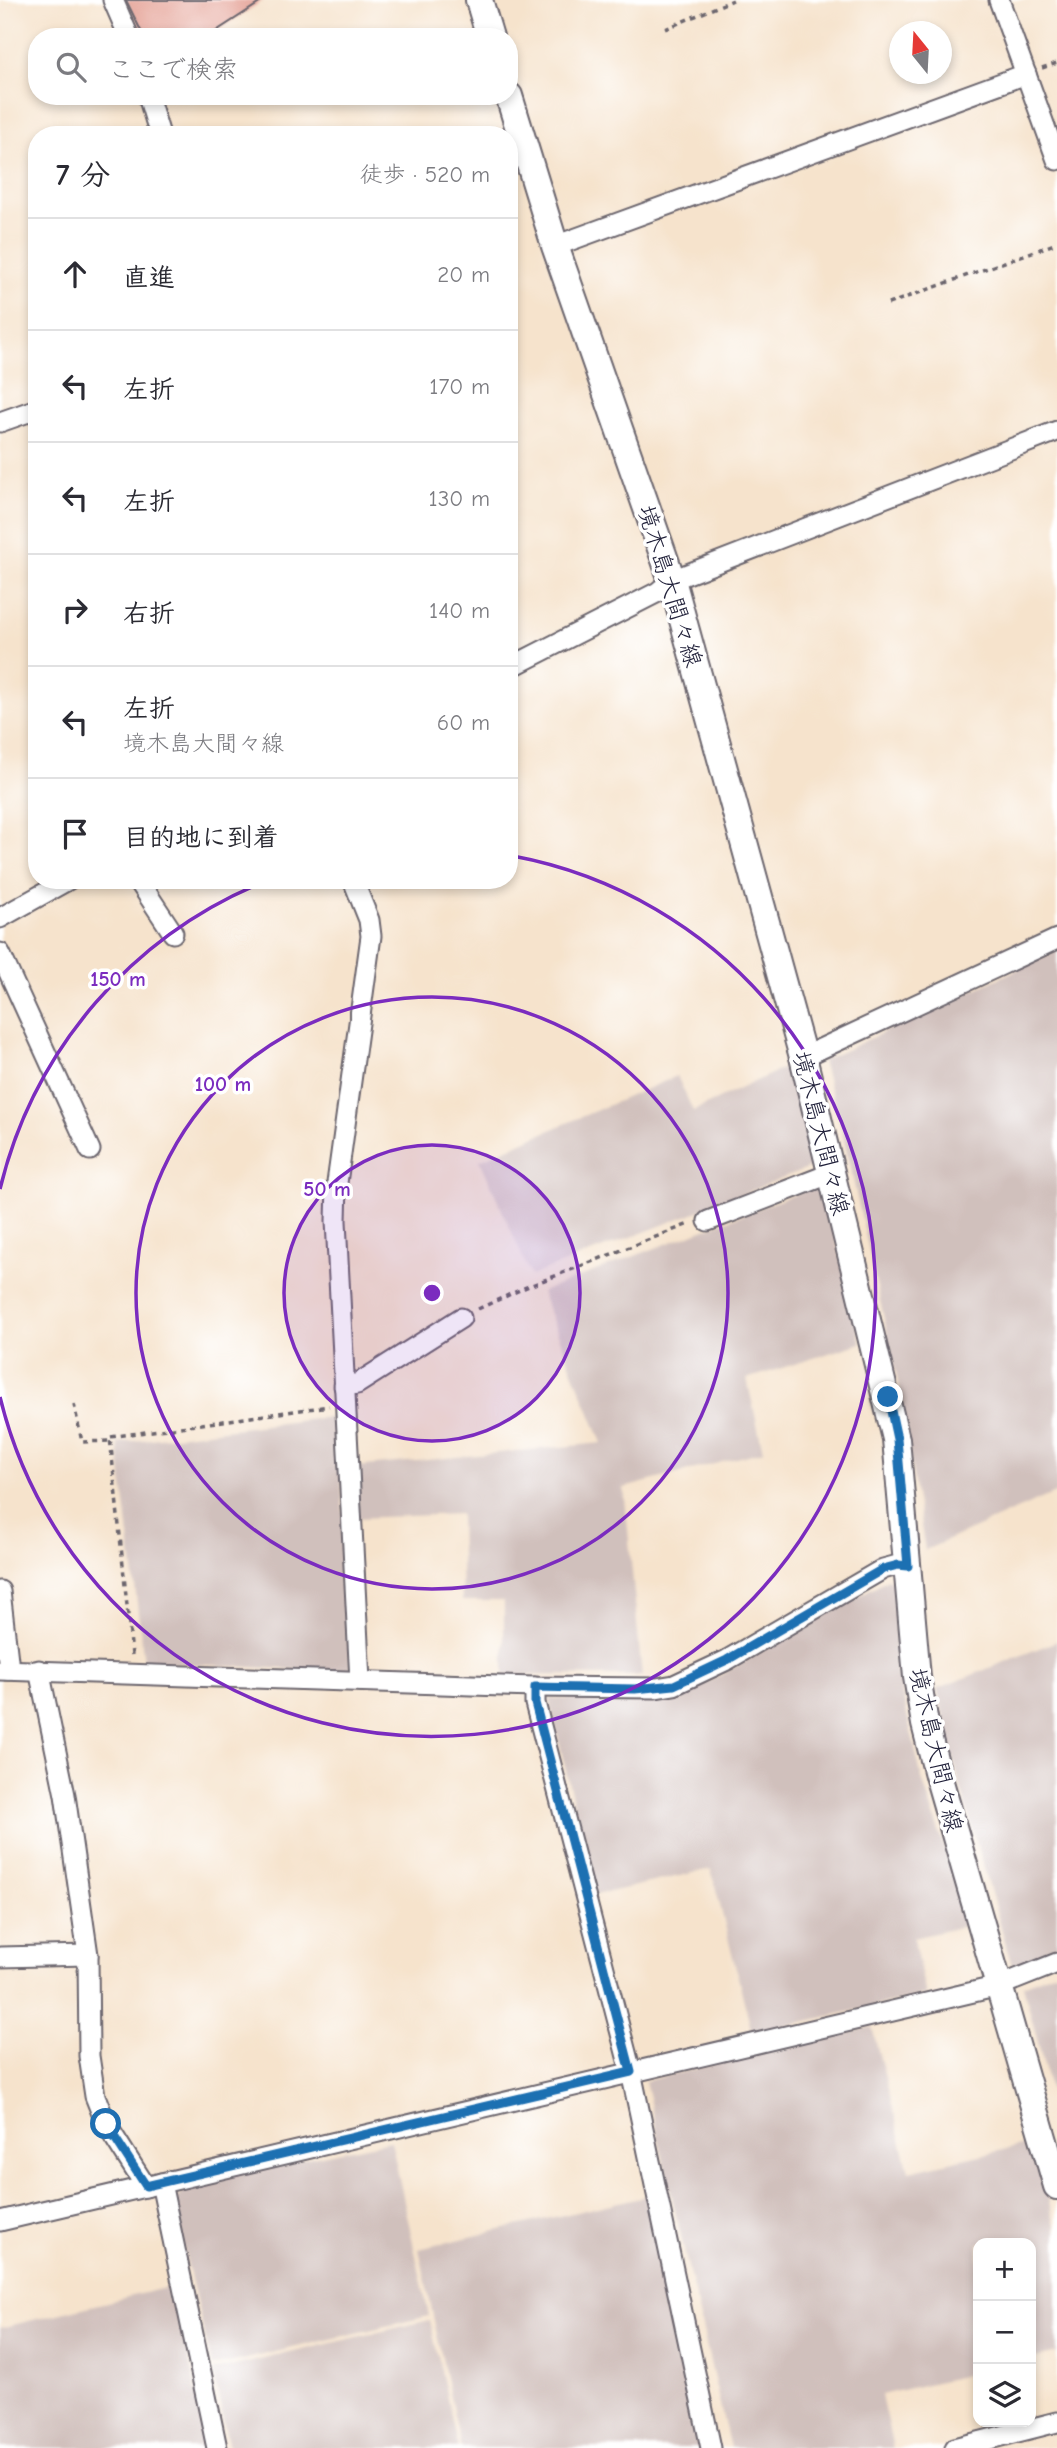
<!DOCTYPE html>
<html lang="ja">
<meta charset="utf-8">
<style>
:root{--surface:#fff;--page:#f2f2f3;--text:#2b2b33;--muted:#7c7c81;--line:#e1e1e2}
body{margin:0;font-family:"Comic Neue","Klee One",sans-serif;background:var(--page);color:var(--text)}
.controls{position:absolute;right:21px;bottom:21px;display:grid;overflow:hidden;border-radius:14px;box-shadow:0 4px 10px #0003}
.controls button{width:63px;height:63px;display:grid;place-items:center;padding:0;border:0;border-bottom:2px solid var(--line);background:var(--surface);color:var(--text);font:35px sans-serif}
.compass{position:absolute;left:889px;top:21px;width:63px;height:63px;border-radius:50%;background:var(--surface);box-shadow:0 4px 10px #0003;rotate:342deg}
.stop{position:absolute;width:21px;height:21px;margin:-16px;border:5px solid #1f6fb2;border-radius:50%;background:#fff}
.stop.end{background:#1f6fb2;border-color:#fff;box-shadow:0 2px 7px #0008}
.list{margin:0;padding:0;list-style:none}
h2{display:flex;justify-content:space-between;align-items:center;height:91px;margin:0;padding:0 28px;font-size:30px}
h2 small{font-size:23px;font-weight:400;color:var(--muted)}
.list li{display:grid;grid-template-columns:46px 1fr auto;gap:21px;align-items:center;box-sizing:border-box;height:112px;padding:0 28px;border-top:2px solid var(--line)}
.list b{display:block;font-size:26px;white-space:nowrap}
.list p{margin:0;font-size:23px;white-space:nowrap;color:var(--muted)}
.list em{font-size:23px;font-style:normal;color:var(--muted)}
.icon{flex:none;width:38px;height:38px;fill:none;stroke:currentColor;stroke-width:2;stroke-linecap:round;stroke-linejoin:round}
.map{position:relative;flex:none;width:1057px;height:2448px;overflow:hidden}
.search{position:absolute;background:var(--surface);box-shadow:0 4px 10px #0003;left:28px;top:28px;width:490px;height:77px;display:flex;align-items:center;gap:18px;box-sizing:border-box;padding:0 24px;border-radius:28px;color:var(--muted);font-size:26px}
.panel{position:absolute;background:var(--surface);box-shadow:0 4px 10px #0003;left:28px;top:126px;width:490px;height:763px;border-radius:28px}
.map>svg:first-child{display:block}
.industrial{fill:#d0c0bc}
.building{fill:#e49f93}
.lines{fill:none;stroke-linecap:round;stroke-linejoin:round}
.minor-casing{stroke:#6c666e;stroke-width:23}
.major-casing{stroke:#6c666e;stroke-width:30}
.path{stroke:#6c666e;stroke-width:3.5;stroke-dasharray:5 5;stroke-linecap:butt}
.minor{stroke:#fff;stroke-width:19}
.major{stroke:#fff;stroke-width:26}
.route{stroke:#1f6fb2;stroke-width:9}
.ring{fill:none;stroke:#7b2cbf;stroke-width:3.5}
.labels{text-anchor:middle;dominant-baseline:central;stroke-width:7;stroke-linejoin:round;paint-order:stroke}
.street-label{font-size:24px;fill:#22223b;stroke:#fff}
.centre{fill:#7b2cbf;stroke:#fff;stroke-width:3.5}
.ring-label{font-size:21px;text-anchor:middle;font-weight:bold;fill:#7b2cbf;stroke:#fff;stroke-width:7;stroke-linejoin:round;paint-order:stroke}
</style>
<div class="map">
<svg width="1057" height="2448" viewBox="0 0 1057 2448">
<rect width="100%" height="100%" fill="#fff"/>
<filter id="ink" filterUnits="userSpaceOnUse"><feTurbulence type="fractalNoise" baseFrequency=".0143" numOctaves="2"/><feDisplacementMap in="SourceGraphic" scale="14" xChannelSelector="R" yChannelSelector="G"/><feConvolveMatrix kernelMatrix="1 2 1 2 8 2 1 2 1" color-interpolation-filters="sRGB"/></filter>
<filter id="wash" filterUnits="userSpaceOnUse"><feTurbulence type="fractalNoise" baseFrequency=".00686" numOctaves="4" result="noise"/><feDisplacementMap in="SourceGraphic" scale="28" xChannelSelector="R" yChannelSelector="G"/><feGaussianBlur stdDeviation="1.57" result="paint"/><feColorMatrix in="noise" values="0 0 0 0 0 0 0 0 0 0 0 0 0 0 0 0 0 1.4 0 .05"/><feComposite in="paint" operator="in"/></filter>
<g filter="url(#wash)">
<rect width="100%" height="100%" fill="#f6e3cc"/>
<g class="industrial">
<path d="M1057 951V1492L925 1550 897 1377 842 1130 822 1061Z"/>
<path d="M790 1065 817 1165 531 1276 480 1160 677 1076 693 1111Z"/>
<path d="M822 1184 861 1343 747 1379 763 1451 624 1488 642 1676 504 1675V1601H462L460 1514 356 1518 355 1467 602 1443 541 1292Z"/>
<path d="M338 1416 351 1672 144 1662 118 1443Z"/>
<path d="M888 1579 895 1583 896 1667 922 1779 969 1925 913 1938 926 1995 752 2033 711 1869 595 1895 549 1699 665 1698 709 1682Z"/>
<path d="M1057 1641V1949L1012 1966 957 1774 937 1689Z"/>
<path d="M1057 1971V2116L1023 1985Z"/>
<path d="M872 2027 909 2171 1034 2143 1057 2233V2353L1031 2359V2243H978V2372L881 2395 893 2448H730L645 2081Z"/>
<path d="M391 2141 429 2316 212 2367 173 2203 193 2181Z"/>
<path d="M649 2195 704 2448H461L419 2249Z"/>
<path d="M173 2286 208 2448H0V2328Z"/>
<path d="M430 2320 458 2448H229L213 2371Z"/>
</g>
<g id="blocks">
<path class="building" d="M126 0H264L207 37H144Z"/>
</g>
</g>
<g filter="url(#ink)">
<use href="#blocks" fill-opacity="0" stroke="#6c666e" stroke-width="2"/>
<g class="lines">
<defs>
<g id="minor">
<path d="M113 0 129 37"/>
<path d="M999 0 1057 160"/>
<path d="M148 96 160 135"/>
<path d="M555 246 1026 74"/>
<path d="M0 422 37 409"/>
<path d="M509 668 658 592 672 580 1057 431"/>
<path d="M138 880 173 933"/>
<path d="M353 880 369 920 371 936 337 1183 336 1221 360 1681"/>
<path d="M0 918 68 880"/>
<path d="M0 953 90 1150"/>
<path d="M803 1057 1057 939"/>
<path d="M708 1221 832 1173"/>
<path d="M344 1386 357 1384 461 1318"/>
<path d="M0 1591 8 1660V1670"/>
<path d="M0 1670 535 1687 656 1688 674 1685 727 1660 883 1569 898 1565 908 1566"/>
<path d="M39 1670 65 1795 88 1955 89 2056 95 2096 106 2124 146 2187"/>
<path d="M535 1687V1703L631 2072 711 2448"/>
<path d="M0 1957 88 1955"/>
<path d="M161 2183 217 2448"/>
<path d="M0 2221 999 1986 1057 1963"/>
<path d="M955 2448 1057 2422"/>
</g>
<g id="major">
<path d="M479 0 490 37"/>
<path d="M509 96 555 246 672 580 803 1057 896 1439 917 1677 925 1724 938 1775 1057 2186"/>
</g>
</defs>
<use href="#minor" class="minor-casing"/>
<use href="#major" class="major-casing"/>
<g class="path">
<path d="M665 29 733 0"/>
<path d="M1042 68 1057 63"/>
<path d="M888 304 1057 243"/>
<path d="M478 1309 524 1288 689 1224"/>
<path d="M74 1404 82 1442 110 1441"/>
<path d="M132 1655 110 1437 329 1406"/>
</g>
<use href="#minor" class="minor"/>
<use href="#major" class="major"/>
</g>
</g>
<g class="lines" filter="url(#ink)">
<path class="route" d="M106 2124 146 2186 631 2072 535 1703V1687L635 1689 674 1685 727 1660 883 1569 898 1565 908 1566 897 1439 888 1397"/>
</g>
<circle cx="432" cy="1293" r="148" fill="#7b2cbf" fill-opacity=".12"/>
<g class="ring">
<circle cx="432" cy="1293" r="148"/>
<circle cx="432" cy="1293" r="296"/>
<path d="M0 1189A444 444 0 0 1 266 881M513 856A444 444 0 1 1 0 1397"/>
</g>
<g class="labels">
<g class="street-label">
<text transform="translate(670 586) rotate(73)">境木島大間々線</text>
<text transform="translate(821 1133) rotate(76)">境木島大間々線</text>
<text transform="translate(936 1750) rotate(77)">境木島大間々線</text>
</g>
</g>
<circle cx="432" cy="1293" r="10" class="centre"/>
<g class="ring-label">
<text x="118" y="986">150 m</text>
<text x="223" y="1091">100 m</text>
<text x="327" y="1196">50 m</text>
</g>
</svg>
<div class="controls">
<button>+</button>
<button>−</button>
<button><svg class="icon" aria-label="layers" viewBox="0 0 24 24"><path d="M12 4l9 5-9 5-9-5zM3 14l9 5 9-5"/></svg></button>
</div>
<svg class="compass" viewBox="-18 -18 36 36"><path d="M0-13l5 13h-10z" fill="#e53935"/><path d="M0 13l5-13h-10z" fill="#7c7c81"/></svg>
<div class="stop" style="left:106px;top:2124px"></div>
<div class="stop end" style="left:888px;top:1397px"></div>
<div class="search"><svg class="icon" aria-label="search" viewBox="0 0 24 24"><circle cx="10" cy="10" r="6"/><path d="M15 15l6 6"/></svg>ここで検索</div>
<section class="panel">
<h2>7 分<small>徒歩 · 520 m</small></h2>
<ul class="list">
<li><svg class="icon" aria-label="ahead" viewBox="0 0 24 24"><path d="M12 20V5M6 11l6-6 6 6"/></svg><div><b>直進</b></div><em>20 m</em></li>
<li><svg class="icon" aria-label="left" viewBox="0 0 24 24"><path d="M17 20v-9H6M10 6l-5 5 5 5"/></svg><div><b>左折</b></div><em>170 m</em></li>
<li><svg class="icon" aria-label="left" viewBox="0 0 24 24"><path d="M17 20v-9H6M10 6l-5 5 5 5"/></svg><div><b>左折</b></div><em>130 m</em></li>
<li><svg class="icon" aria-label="right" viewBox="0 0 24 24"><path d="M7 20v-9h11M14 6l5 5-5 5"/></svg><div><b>右折</b></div><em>140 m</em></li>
<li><svg class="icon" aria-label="left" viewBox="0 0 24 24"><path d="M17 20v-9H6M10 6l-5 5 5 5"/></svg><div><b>左折</b><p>境木島大間々線</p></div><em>60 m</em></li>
<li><svg class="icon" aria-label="arrive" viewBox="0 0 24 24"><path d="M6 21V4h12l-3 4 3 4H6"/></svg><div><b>目的地に到着</b></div></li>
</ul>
</section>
</div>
